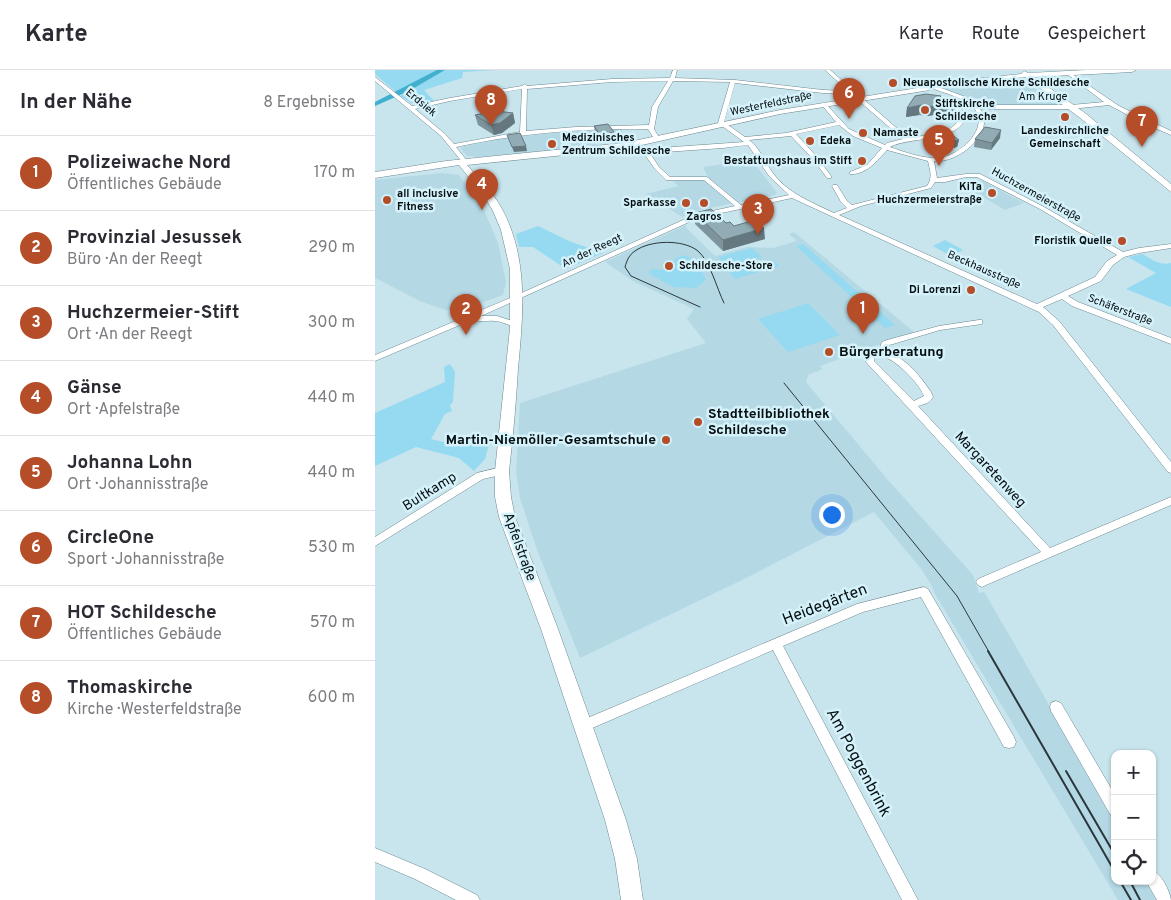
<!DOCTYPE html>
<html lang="de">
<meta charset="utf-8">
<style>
:root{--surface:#fff;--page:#f7f7f7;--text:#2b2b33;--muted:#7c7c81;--line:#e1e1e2;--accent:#b44d28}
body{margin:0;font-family:Overpass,sans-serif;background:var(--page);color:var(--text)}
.controls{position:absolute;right:15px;bottom:15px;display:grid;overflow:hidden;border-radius:10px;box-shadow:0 1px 4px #0004}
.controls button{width:45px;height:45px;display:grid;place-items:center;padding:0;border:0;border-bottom:1px solid var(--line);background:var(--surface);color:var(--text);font:25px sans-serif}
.you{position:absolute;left:456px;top:444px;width:18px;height:18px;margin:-12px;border:4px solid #fff;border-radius:50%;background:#1a73e8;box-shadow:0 0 0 8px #1a73e833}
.badge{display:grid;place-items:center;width:32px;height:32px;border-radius:50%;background:var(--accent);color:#fff;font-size:16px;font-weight:700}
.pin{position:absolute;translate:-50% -41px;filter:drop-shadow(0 1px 2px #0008)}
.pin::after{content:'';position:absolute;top:26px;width:18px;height:15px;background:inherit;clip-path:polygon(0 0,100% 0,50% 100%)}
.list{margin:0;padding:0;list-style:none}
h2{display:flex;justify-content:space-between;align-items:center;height:65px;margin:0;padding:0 20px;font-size:21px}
h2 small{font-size:16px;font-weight:400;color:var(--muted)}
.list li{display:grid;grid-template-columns:32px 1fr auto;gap:15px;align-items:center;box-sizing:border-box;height:75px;padding:0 20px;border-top:1px solid var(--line)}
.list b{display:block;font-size:19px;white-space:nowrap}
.list p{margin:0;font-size:16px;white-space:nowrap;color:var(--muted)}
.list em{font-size:16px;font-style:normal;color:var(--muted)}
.icon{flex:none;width:28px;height:28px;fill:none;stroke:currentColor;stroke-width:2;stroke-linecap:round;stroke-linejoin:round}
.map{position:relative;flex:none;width:796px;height:830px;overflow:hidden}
header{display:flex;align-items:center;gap:30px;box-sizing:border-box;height:70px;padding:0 25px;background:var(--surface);border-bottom:1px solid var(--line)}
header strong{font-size:24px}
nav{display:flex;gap:28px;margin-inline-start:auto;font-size:18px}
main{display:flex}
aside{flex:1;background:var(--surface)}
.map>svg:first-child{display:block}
.built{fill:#b4d9e5}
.green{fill:#95daf0}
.water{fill:#41afce}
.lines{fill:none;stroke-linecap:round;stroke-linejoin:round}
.street-casing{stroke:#6e8890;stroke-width:1}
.secondary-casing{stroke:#6e8890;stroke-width:1}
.street{fill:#fff;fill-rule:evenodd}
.secondary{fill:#fff;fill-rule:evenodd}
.tram-far1{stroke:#2a373b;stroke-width:1}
.tram{stroke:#2a373b;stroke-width:2}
.wall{fill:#7d949c}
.shaded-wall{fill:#66787f}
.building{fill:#91acb5;stroke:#66787f}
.poi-dot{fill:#b44d28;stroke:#d5f2fb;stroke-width:2}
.labels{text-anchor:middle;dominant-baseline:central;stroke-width:5;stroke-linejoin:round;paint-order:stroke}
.far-poi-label{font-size:11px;font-weight:bold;fill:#060f12;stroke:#d5f2fb;text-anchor:start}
.far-street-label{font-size:11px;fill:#060f12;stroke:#d5f2fb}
.poi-label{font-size:14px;font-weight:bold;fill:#060f12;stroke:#d5f2fb;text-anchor:start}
.street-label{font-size:14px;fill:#060f12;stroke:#d5f2fb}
.near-street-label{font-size:16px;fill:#060f12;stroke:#d5f2fb}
</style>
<header>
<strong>Karte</strong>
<nav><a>Karte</a><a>Route</a><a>Gespeichert</a></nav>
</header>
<main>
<aside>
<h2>In der Nähe<small>8 Ergebnisse</small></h2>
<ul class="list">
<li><span class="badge">1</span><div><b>Polizeiwache Nord</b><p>Öffentliches Gebäude</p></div><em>170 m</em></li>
<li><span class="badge">2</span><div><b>Provinzial Jesussek</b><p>Büro · An der Reegt</p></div><em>290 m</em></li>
<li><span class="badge">3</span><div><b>Huchzermeier-Stift</b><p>Ort · An der Reegt</p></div><em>300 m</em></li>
<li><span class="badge">4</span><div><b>Gänse</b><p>Ort · Apfelstraße</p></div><em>440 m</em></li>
<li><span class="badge">5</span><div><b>Johanna Lohn</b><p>Ort · Johannisstraße</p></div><em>440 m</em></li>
<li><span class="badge">6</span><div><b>CircleOne</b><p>Sport · Johannisstraße</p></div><em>530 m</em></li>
<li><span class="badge">7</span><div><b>HOT Schildesche</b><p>Öffentliches Gebäude</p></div><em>570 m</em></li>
<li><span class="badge">8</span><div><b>Thomaskirche</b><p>Kirche · Westerfeldstraße</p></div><em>600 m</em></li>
</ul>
</aside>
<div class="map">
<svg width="796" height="830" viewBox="0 0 796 830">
<rect width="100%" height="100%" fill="#c8e4ed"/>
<g class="built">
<path d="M645 9 686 35 603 37 566 18Z"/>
<path d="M247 58V71L192 79 107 87 92 86 86 79 87 77 96 74 148 65Z"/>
<path d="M377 90 402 123 400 125 325 140 307 147 271 124 303 116 298 111 333 107 328 97Z"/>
<path d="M67 103 84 105 109 140 123 173 131 212 128 225 84 241 70 240 45 231 0 208V110Z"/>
<path d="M601 110 608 111 649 133 630 140 587 114Z"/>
<path d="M311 155V158L340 186 372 177 398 178 422 171 414 164 419 162 539 262 445 296 448 299 433 305 431 312 513 410 598 505 604 523 609 522 640 575 740 751V811H772L782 830H743L560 524 557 516 547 500 499 442 371 508 205 588 162 480 145 428 141 402 145 333 331 273 312 249 319 239 258 211 230 192Z"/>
</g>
<g class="green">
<path d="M0 0H62L21 22 0 4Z"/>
<path d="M70 0H120L88 2 87 8 49 20 59 31 38 34 25 26Z"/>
<path d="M163 156 194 171 228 183 191 199 158 177H144L141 164Z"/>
<path d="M570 170 588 180 576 186 558 176Z"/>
<path d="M428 174 520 255 510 258 421 176Z"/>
<path d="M377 178 387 187 352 197 343 187Z"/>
<path d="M768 184C777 190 786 196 796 193V237L751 219 781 203 753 187Z"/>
<path d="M309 185 322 191 331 210 321 218 298 217 273 203 278 199 288 200 296 197 301 188Z"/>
<path d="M398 190 405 196 360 209 354 203Z"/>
<path d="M433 233 465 265 413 282 383 249Z"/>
<path d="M75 294 80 302 78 332 75 335 77 341 70 344 56 369 68 372 116 367 110 389 99 401 84 388 41 377 0 396V343L70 312 69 297Z"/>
</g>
<path class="water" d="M62 0H70L34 21 0 36V32Z"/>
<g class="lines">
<defs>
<g id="street">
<path d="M298 0H302L300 8 360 10 448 20 473 21 450 0H455L533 68C549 65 582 65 585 45L579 38 584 37 591 45C586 73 535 66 515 77 529 82 548 89 564 88 584 86 617 58 598 37 588 27 569 23 556 18L558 15 588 26 602 35H696L729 32 692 4 694 2 744 36 796 61V65L766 52 734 35 696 39H605C622 63 582 94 559 91L562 108 591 104H605L669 137 748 182 764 178 796 174V178L764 183 749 187 738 195 726 211 693 226 703 232 796 268V274L697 236 687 229 668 237 684 251 796 392V403L793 402 678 255 664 242 417 128 323 148 106 246H122L144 253V257C135 257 128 251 120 251 112 250 105 253 99 249L0 291V285L140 226 319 145 360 136 329 110H291L280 99 268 82 284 78 369 72 343 53 355 12 298 11 283 37 279 59 285 69 284 70H280L273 59C208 58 144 63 81 77L93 92 90 94 88 93 66 66 0 11V7L37 36 75 28 147 16 150 14 152 16 237 9 295 8ZM293 11 277 37 274 55 201 57 151 61 152 19 237 12ZM360 13 448 23 476 24 528 69 512 73 510 75 474 59 449 32 446 34 461 52 411 63 370 67 349 52ZM147 19 145 62 79 74 70 64 40 39 75 31ZM464 55 478 66 507 78 492 95 475 102V104C491 105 502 91 512 80L553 91C555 100 558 107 552 116L477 135 472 131 462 115H458L457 116 466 132 472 138 459 143C436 132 412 123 397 102 390 92 385 78 374 70L416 66 438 89 452 108H456V106L442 87 421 64ZM373 75 394 106 414 125 366 135 332 107H295L284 97 275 83 348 78ZM591 107H602L665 139 742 185 732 191 720 207 662 234 464 145 486 136 556 118 560 112H570Z"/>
<path d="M604 250H607V254L565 260 518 274 514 275 512 282C530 287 546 307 556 322L558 327C555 333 550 334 543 336L675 478 796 427V435L611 515 607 517 603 515 601 512 603 509 666 482 491 292C491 283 496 281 504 280L507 272 512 270 564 256ZM501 285C517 284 544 313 549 326L539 331 499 291V288Z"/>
<path d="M127 397 132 401 130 404 108 409 0 476V467L102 403Z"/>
<path d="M549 517 553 519 639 667 641 672 639 677 634 678 629 677 546 527 488 542 408 576 543 830H527L398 580 208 662 203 660 202 656 203 652 482 534Z"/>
<path d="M681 631 686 633 740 725V746L735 744 676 641 675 637 676 633Z"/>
<path d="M0 778 50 799 102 825 105 830H81L40 809 0 792Z"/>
<path d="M777 800C786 803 795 821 796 830H782L771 811H777Z"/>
</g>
<path id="secondary" d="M711 0H761L757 2 659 7 710 43 796 114V122L704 47 650 7 599 13 405 44 249 79 92 95C104 109 118 122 127 139 154 189 148 245 143 299 141 333 138 367 134 401L136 427 140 447 183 559 251 750 262 789 268 830H246L240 789 230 750 166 559 124 447 120 427V401L135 258V199L126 160 118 141 111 129 84 95 0 108V102L71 91 249 73 405 40 599 9 646 4 649 1 653 3Z"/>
</defs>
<use href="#street" class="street-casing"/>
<use href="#secondary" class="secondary-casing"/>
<use href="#street" class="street"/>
<use href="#secondary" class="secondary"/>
<g class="tram-far1">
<path d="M325 237 256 206 250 197C252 190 254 185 260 181 275 170 308 169 323 181 335 191 342 219 349 233"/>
<path d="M409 313 582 526 614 582"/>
</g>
<g class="tram">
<path d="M613 581 740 802"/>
<path d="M691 701 740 785"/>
<path d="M745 811 756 830"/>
<path d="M755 811 765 830"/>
</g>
</g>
<g class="wall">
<path d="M566 26 565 29 578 41 553 46 544 45 531 47 532 38Z"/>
<path d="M138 43 140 53 127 63 119 65 103 55 100 45Z"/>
<path d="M219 56 239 62 240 70 226 73 220 63Z"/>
<path d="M555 62 584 70 582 77 564 81 554 70Z"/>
<path d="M625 68 616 80 599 77 600 69Z"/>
<path d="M320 143 359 156 390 169 348 181 320 154Z"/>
</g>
<g class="shaded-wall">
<path d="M566 26 564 35 580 31 578 41 553 46 554 37 564 28Z"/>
<path d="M546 35 544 45 531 47 532 38Z"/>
<path d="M138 43 140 53 127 63 119 65 116 55Z"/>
<path d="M626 60 625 68 616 80 617 73Z"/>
<path d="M239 62 240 70 226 73 225 65Z"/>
<path d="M584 70 582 77 564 81 565 73Z"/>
<path d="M151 76 152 81 139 82 137 77Z"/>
<path d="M389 158 390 169 348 181V170Z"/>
</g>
<g class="building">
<path d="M551 24 566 26 564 28 580 31 554 37 546 35 532 38 540 26Z"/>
<path d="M122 41 138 43 125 53 116 55 100 45Z"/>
<path d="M233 54 239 62 225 65 219 56Z"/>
<path d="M610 57 626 60 617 73 600 69Z"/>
<path d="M569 59 584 70 565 73 555 62Z"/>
<path d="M145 63 151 76 137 77 132 65Z"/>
<path d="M336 139 351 153 355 152 359 156 380 150 389 158 348 170 320 143Z"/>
</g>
<g class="poi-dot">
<circle cx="518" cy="13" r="5"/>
<circle cx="550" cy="40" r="5"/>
<circle cx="690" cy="47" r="5"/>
<circle cx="488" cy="63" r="5"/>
<circle cx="435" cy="71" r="5"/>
<circle cx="177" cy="74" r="5"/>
<circle cx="487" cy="91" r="5"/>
<circle cx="617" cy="123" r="5"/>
<circle cx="12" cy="130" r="5"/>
<circle cx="311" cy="133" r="5"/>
<circle cx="329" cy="133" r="5"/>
<circle cx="747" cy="171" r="5"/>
<circle cx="294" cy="196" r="5"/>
<circle cx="596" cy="220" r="5"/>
<circle cx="454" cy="282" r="5"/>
<circle cx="323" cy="352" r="5"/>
<circle cx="291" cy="370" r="5"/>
</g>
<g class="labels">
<g class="far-poi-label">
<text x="528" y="13">Neuapostolische Kirche Schildesche</text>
<text x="560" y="34">Stiftskirche<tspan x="560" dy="13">Schildesche</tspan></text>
<text x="690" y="61" text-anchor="middle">Landeskirchliche<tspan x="690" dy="13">Gemeinschaft</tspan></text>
<text x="498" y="63">Namaste</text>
<text x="187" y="68">Medizinisches<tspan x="187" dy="13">Zentrum Schildesche</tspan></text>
<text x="445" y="71">Edeka</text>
<text x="477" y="91" text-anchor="end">Bestattungshaus im Stift</text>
<text x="607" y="117" text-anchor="end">KiTa<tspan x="607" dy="13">Huchzermeierstraße</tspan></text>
<text x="22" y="124">all inclusive<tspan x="22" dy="13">Fitness</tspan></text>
<text x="301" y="133" text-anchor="end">Sparkasse</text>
<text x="329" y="147" text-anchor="middle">Zagros</text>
<text x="737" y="171" text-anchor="end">Floristik Quelle</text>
<text x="304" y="196">Schildesche-Store</text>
<text x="586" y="220" text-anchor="end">Di Lorenzi</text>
</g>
<g class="far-street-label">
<text x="668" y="27">Am Kruge</text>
<text transform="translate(46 33) rotate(40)">Erdsiek</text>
<text transform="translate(396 34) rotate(-12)">Westerfeldstraße</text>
<text transform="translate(661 125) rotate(29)">Huchzermeierstraße</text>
<text transform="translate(217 181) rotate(-25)">An der Reegt</text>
<text transform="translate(609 200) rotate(24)">Beckhausstraße</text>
<text transform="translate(745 240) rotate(21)">Schäferstraße</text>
</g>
<g class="poi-label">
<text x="464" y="282">Bürgerberatung</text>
<text x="333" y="344">Stadtteilbibliothek<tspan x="333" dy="16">Schildesche</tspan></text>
<text x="281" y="370" text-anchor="end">Martin-Niemöller-Gesamtschule</text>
</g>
<g class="street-label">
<text transform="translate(615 400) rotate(47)">Margaretenweg</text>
<text transform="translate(55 422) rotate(-32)">Bultkamp</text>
<text transform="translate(144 477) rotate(70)">Apfelstraße</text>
</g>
<g class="near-street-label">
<text transform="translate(450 535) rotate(-21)">Heidegärten</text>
<text transform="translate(483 693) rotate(62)">Am Poggenbrink</text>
</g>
</g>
</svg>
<div class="controls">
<button>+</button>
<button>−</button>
<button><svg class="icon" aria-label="locate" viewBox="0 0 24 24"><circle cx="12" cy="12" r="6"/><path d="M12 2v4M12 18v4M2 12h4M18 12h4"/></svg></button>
</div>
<div class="you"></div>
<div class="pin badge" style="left:488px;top:264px">1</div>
<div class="pin badge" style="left:91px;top:265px">2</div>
<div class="pin badge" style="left:383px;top:165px">3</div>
<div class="pin badge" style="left:107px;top:140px">4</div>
<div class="pin badge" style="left:564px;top:96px">5</div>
<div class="pin badge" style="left:474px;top:49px">6</div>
<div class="pin badge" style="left:767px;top:77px">7</div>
<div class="pin badge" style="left:116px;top:56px">8</div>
</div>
</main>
